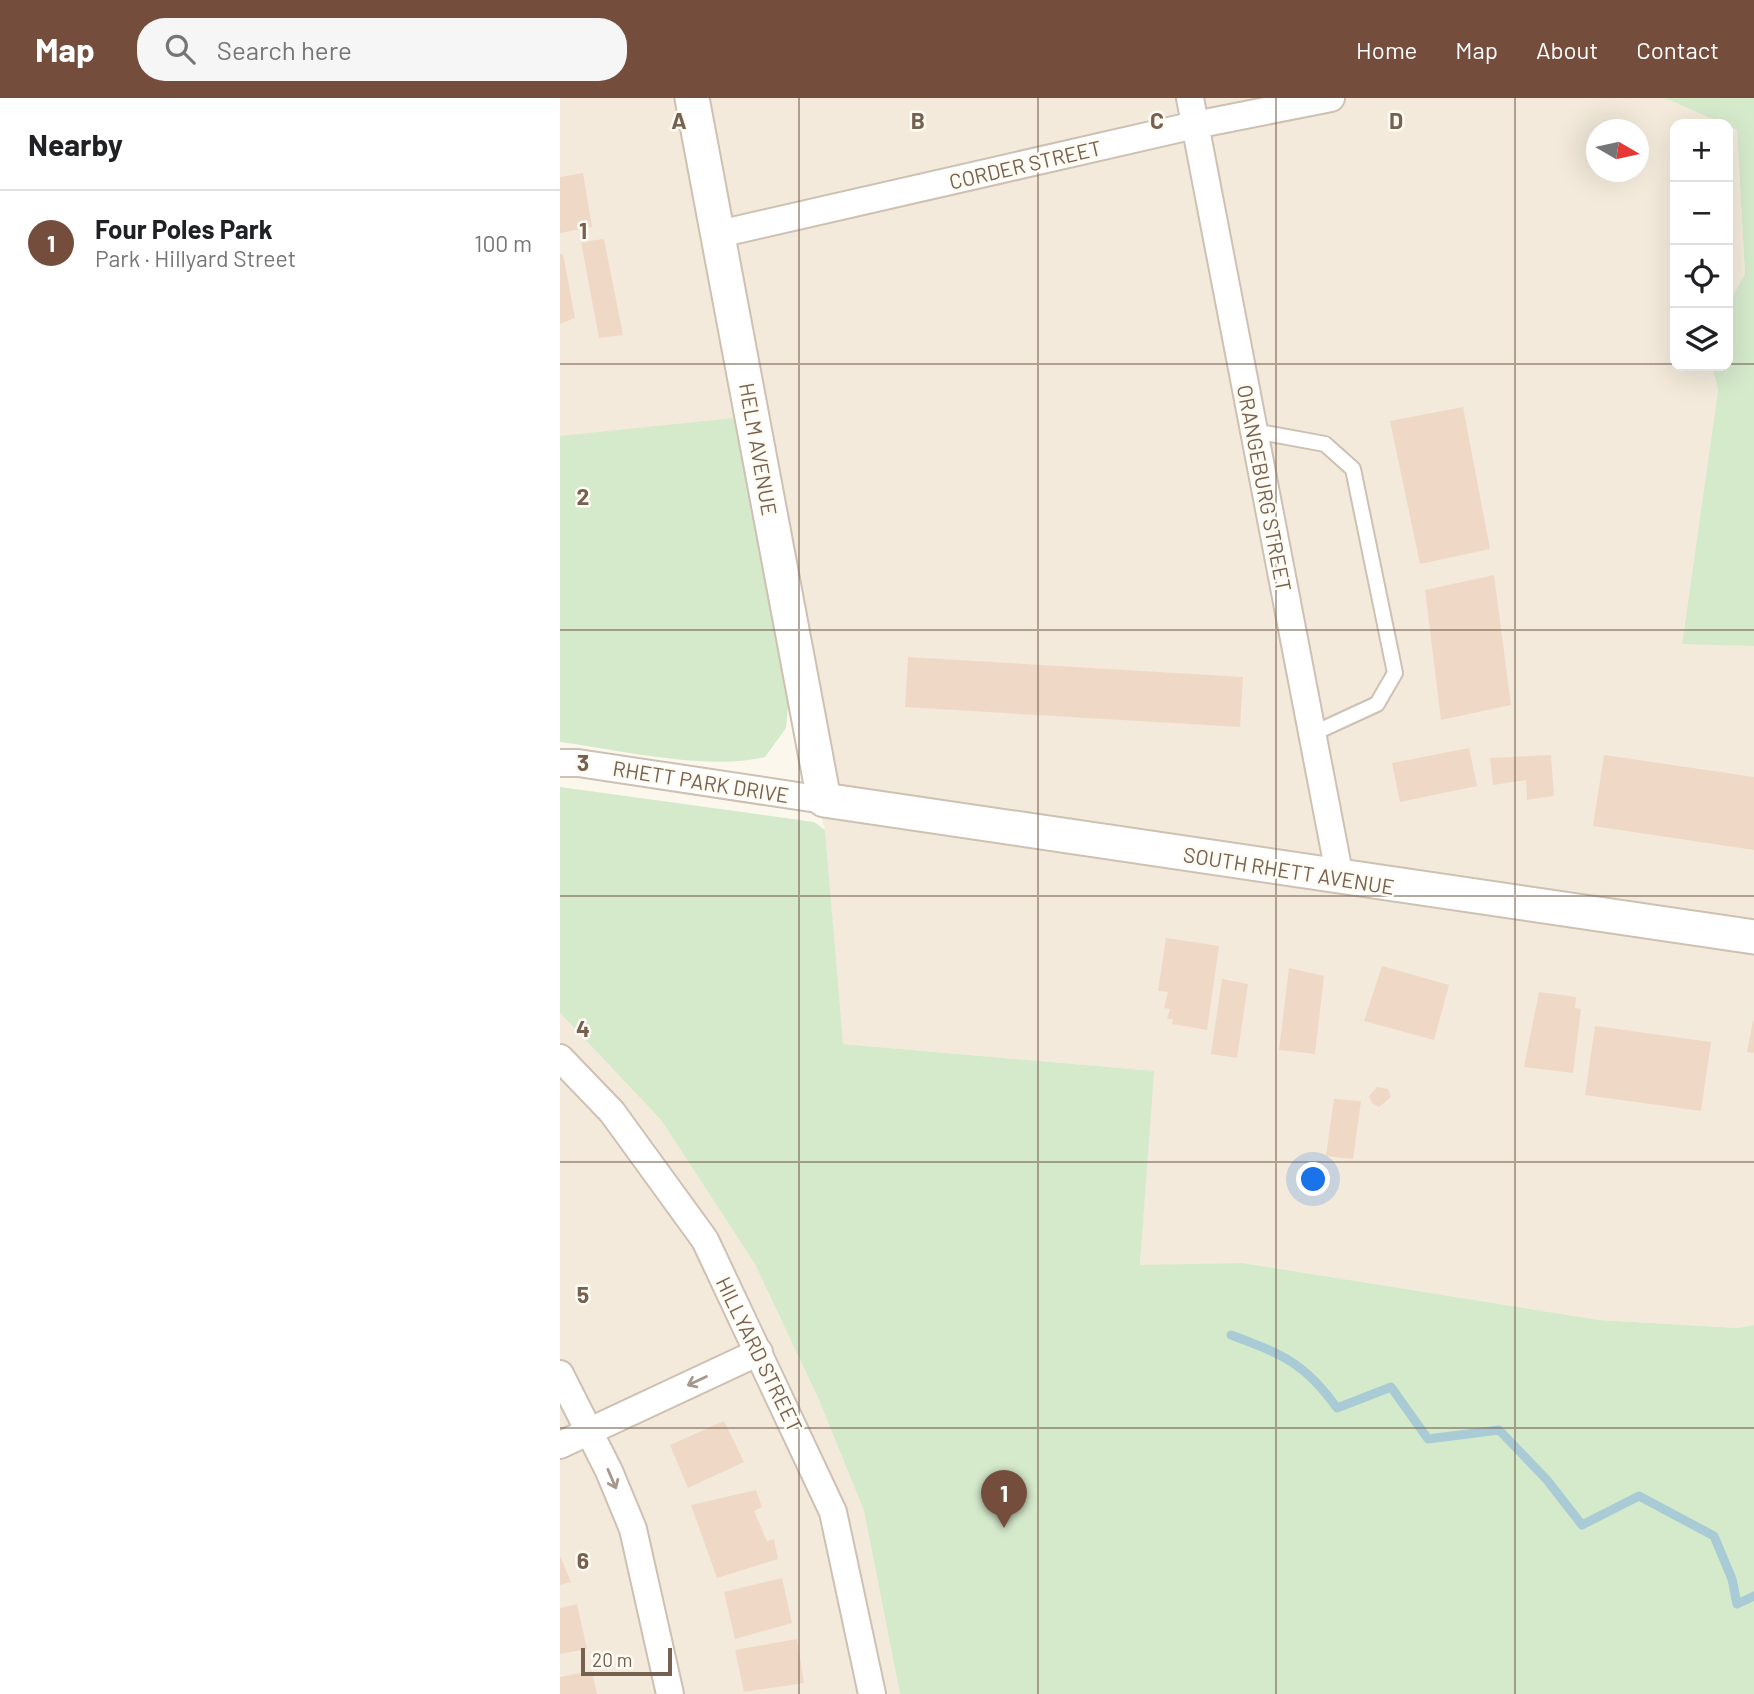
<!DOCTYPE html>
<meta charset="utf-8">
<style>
:root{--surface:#fff;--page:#f6f6f6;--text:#202124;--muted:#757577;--line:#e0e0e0;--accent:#744d3d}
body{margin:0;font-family:Barlow,sans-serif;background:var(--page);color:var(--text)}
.controls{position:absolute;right:21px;top:21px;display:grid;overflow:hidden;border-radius:14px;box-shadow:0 7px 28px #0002}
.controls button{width:63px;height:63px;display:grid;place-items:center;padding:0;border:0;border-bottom:2px solid var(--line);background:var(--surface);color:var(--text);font:35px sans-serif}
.compass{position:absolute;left:1026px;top:21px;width:63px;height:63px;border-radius:50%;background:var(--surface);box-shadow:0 7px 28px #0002;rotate:99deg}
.scale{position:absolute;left:21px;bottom:18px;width:91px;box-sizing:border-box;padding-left:7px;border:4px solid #766050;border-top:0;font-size:19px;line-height:24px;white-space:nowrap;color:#766050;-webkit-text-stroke:5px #fefbf3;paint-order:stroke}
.you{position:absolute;left:754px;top:1082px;width:24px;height:24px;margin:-18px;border:5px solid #fff;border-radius:50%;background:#1a73e8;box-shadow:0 0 0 10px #1a73e833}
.badge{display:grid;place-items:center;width:46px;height:46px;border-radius:50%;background:var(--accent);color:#fff;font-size:23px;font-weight:700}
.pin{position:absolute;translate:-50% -58px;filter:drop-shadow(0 2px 4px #0008)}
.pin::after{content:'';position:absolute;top:37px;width:24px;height:21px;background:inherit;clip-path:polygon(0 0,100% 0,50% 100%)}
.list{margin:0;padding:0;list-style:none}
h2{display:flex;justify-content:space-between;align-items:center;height:91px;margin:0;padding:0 28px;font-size:30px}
h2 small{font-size:23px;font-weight:400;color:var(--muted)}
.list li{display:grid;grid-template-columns:46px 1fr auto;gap:21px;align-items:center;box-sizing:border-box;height:105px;padding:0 28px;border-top:2px solid var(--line)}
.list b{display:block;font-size:26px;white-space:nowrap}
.list p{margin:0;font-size:23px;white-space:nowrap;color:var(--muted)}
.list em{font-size:23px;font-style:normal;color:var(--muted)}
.icon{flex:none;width:38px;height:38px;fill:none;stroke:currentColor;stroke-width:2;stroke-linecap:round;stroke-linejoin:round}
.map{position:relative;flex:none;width:1194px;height:1596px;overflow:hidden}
header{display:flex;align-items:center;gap:42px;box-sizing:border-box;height:98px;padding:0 35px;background:var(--accent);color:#fff}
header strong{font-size:33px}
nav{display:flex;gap:38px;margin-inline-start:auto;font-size:24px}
.search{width:490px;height:63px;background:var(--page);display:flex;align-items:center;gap:18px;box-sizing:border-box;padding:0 24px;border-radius:28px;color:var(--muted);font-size:26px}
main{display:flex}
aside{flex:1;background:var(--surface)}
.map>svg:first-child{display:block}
.residential{fill:#f3eadb;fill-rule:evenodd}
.green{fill:#d5e9cb}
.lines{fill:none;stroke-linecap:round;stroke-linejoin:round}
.stream{stroke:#a8cbd6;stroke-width:9}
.building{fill:#efd9c6}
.service-casing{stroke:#cec0b2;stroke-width:18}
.minor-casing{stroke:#cec0b2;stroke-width:30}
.tertiary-casing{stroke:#cec0b2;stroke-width:37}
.service{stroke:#fff;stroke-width:14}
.minor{stroke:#fff;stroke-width:26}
.tertiary{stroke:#fff;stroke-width:33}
.oneway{stroke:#a6988d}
.grid{fill:none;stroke:#766050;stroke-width:2;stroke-opacity:0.55}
.labels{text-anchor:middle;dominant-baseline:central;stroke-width:5;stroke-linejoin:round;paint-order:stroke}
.street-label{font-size:21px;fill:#766050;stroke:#fefbf3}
.grid-label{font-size:23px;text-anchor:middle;font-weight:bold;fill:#766050;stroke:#fefbf3;stroke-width:5;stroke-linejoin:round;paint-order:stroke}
</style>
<header>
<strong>Map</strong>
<div class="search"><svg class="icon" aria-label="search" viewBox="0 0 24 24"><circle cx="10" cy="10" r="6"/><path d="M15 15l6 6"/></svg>Search here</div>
<nav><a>Home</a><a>Map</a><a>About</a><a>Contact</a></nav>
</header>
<main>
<aside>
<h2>Nearby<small></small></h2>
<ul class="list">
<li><span class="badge">1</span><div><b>Four Poles Park</b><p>Park · Hillyard Street</p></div><em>100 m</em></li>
</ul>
</aside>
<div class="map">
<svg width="1194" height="1596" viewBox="0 0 1194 1596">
<rect width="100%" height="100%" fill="#fcf7ed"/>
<g class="residential">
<path d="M0 0H1105L1164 26H1115V268H1152L1158 292 1122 545 1194 548V1227L1178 1230 1039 1222 683 1165 580 1168 593 973 282 946 265 732 230 607 0 338ZM1036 32H1078V74H1036Z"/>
<path d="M1168 28 1177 32 1185 176 1168 206Z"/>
<path d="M0 915 101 1022 195 1166 259 1302 304 1413 340 1596H0Z"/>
</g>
<g class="green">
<path d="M1105 0H1194V548L1122 546 1158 292 1152 268H1168V206L1185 176 1177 32Z"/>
<path d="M174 320 229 597 226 630 205 659C147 673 60 652 0 644V338Z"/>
<path d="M0 689 254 724 265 732 283 946 594 973 580 1167 683 1165 1039 1222 1178 1230 1194 1227V1596H340L304 1413 259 1302 195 1166 101 1022 0 915Z"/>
</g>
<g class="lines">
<path class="stream" d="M671 1237C722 1256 745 1265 777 1310L831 1289 868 1341 939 1332 987 1382 1022 1427 1079 1398 1154 1438 1172 1481 1177 1506 1194 1498"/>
</g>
<g class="building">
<path d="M23 75 32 129 0 135V79Z"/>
<path d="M44 141 63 237 39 240 21 144Z"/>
<path d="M0 156H3L15 220 0 226Z"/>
<path d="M903 309 930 451 860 466 830 323Z"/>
<path d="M934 477 951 607 881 622 865 492Z"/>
<path d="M348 559 683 579 680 629 345 609Z"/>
<path d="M909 650 917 688 840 704 832 665Z"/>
<path d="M991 657 994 698 967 702 966 682 933 687 930 660Z"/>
<path d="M1044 657 1194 679V752L1033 728Z"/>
<path d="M606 840 659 848 647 932 612 926 613 921H607L610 911 604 910 608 894 598 893Z"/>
<path d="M822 868 889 887 874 942 804 923Z"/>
<path d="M729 870 764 878 755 956 719 952Z"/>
<path d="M662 881 688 886 677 960 651 956Z"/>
<path d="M979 894 1016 899 1015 910 1021 911 1013 975 964 969Z"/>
<path d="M1193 923H1194V955L1187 954Z"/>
<path d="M1035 928 1151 944 1141 1013 1025 997Z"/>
<path d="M817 989 828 991 831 999 819 1009 812 1005 809 998Z"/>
<path d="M774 1001 801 1003 793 1061 766 1058Z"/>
<path d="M164 1323 184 1364 128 1390 110 1347Z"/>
<path d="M196 1392 202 1409 194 1413 207 1443 214 1441 218 1461 157 1480 131 1407Z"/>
<path d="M0 1458 11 1484 0 1487Z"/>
<path d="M222 1480 232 1525 175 1541 164 1494Z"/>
<path d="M17 1506 27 1551 0 1556V1510Z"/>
<path d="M237 1541 244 1585 184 1594 175 1552Z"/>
<path d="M32 1573 37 1596H0V1579Z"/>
</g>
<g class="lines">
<defs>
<path id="service" d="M694 333 765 346 793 371 835 575 817 606 752 636"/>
<g id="minor">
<path d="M630 0 780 780"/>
<path d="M159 136 635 27 771 0"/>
<path d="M0 665H18L264 702"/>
<path d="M0 960 52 1014 145 1142 273 1414 312 1596"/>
<path d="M0 1276 49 1373 73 1431 110 1596"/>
<path d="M0 1347 199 1254"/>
</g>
<path id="tertiary" d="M132 0 264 702 1194 839"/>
</defs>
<use href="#service" class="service-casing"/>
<use href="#minor" class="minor-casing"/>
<use href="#tertiary" class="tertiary-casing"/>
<use href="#service" class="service"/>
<use href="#minor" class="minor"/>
<use href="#tertiary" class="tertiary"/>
</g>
<defs><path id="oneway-shaft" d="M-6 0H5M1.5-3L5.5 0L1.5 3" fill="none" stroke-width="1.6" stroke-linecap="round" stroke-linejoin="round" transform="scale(1.75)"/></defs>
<g class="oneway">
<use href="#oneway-shaft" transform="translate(137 1283) rotate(155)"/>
<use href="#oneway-shaft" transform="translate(52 1381) rotate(67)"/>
</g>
<path class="grid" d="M239 0V1596M478 0V1596M716 0V1596M955 0V1596M0 266H1115M1168 266H1194M0 532H1194M0 798H1194M0 1064H1194M0 1330H1194"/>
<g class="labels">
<g class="street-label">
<text transform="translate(465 66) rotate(-13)">CORDER STREET</text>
<text transform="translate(199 351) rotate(80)">HELM AVENUE</text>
<text transform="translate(705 390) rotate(79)">ORANGEBURG STREET</text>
<text transform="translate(141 683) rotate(9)">RHETT PARK DRIVE</text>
<text transform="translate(729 772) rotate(9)">SOUTH RHETT AVENUE</text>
<text transform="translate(200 1256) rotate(64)">HILLYARD STREET</text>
</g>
</g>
<g class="grid-label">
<text x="119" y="31">A</text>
<text x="358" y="31">B</text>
<text x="597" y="31">C</text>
<text x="836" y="31">D</text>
<text x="23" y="141">1</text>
<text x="23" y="407">2</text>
<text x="23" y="673">3</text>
<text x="23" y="939">4</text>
<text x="23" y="1205">5</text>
<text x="23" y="1471">6</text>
</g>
</svg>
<div class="controls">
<button>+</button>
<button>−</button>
<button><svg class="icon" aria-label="locate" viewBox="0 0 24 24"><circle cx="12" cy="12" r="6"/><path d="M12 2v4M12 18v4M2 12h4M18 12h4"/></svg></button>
<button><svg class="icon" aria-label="layers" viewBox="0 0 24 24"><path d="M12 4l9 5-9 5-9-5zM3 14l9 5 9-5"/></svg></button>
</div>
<svg class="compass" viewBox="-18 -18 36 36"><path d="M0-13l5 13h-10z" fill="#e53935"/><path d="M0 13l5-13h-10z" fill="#757577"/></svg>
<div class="scale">20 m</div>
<div class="you"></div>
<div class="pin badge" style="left:444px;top:1430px">1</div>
</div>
</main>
